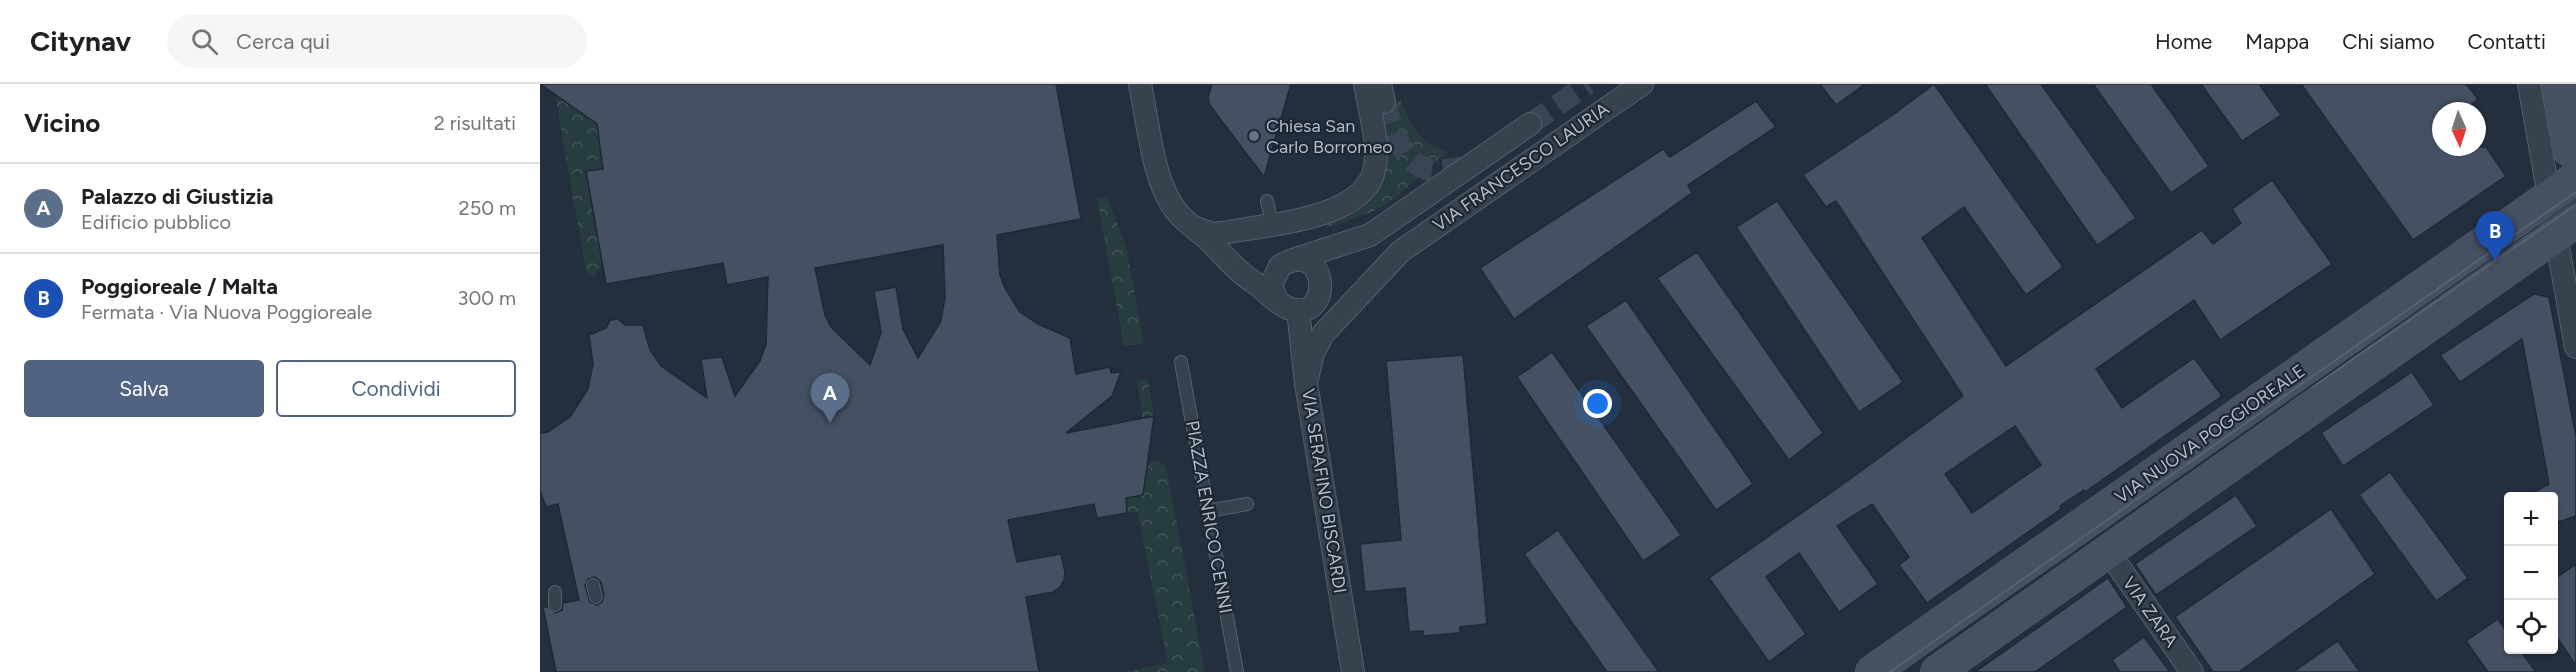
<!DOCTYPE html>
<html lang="it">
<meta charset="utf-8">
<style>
:root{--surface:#fff;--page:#f6f6f6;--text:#202124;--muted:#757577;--line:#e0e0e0;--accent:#506383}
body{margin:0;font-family:Figtree,sans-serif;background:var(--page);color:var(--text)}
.controls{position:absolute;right:18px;bottom:18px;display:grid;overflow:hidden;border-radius:6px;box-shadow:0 2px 4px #0004}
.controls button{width:54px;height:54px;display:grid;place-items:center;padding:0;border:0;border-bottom:2px solid var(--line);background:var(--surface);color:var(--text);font:30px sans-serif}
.compass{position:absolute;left:1892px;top:18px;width:54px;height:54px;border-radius:50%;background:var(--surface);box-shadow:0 2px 4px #0004;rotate:177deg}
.you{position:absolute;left:1058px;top:320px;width:21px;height:21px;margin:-15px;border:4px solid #fff;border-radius:50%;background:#1a73e8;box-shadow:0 0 0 9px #1a73e833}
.badge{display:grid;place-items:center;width:39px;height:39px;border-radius:50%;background:var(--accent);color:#fff;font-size:20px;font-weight:700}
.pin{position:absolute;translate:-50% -50px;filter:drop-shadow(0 2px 3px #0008)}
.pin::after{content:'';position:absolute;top:32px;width:21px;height:18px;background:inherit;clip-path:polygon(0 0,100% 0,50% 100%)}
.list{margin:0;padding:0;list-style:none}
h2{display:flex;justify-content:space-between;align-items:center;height:78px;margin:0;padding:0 24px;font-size:26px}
h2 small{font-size:20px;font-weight:400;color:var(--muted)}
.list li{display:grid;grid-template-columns:39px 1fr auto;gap:18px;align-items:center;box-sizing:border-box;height:90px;padding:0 24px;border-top:2px solid var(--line)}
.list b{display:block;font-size:22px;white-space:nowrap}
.list p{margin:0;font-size:20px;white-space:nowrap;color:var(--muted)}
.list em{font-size:20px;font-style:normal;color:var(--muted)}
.actions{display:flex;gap:12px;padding:18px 24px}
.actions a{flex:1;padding:14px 0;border:2px solid var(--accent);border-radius:6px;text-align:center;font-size:21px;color:var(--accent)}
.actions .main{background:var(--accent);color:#fff}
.icon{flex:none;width:33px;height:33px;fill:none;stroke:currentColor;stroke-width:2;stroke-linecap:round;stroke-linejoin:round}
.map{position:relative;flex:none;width:2036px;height:588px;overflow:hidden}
header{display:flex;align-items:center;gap:36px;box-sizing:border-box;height:84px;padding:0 30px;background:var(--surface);border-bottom:2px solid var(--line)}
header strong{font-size:28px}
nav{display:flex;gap:33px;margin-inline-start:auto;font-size:21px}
.search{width:420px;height:54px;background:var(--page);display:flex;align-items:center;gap:15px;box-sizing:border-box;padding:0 21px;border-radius:33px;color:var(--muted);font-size:22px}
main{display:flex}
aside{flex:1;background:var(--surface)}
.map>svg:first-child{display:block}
.park{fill:url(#park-crowns)}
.building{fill:#455162;stroke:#1f2835;stroke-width:1.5;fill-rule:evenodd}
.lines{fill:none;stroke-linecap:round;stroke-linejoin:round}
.minor-tunnel{stroke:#3a4453;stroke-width:22;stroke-dasharray:22 11;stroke-linecap:butt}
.service-casing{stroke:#565f6c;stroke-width:14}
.minor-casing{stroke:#565f6c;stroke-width:24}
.secondary-casing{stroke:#565f6c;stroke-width:34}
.service{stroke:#38414e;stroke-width:12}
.minor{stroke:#38414e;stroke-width:22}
.secondary{stroke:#465061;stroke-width:33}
.tram{stroke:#5a6575;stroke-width:1.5}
.worship-dot{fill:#6b7280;stroke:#1d2633;stroke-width:2}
.labels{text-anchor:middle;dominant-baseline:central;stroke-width:4.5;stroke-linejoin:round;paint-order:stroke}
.poi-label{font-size:18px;fill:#b4bcc9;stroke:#1d2633;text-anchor:start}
.street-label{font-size:18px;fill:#b4bcc9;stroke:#1d2633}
</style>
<header>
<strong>Citynav</strong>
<div class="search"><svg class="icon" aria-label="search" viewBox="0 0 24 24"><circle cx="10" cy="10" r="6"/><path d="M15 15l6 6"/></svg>Cerca qui</div>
<nav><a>Home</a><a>Mappa</a><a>Chi siamo</a><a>Contatti</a></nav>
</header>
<main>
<aside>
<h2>Vicino<small>2 risultati</small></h2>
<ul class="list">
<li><span class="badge" style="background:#5c6f8a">A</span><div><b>Palazzo di Giustizia</b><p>Edificio pubblico</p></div><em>250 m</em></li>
<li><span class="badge" style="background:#1a4fb4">B</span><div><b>Poggioreale / Malta</b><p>Fermata · Via Nuova Poggioreale</p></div><em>300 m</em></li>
</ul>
<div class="actions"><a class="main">Salva</a><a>Condividi</a></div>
</aside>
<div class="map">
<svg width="2036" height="588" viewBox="0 0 2036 588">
<defs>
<pattern id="park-crowns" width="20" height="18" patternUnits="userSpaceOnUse" patternTransform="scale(1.5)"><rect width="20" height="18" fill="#263c3f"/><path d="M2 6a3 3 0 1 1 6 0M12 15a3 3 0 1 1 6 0" fill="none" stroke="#435659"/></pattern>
</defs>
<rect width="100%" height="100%" fill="#242f3e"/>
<g class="park">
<path d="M15 11 57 40 63 85 46 87 63 180 53 194 46 187Z"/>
<path d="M860 16C873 45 878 57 908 68L855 114 832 128 788 143 786 135 821 119 833 20Z"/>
<path d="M567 113 586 163 604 259 584 262 557 114Z"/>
<path d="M608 295 614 332 603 334 597 297Z"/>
<path d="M616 376 626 382 665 588H586L628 579 597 427 587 429 586 414 603 410 608 379Z"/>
</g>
<g class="building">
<path d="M0 0H516L541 135 457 151 460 191 465 204 480 228 498 240 530 254 536 290 570 283 571 289 581 288 572 312 526 349 614 332 603 411 586 414 587 429 557 434 554 420 468 436 477 478 521 470 525 488 524 496 520 503 513 508 486 513 499 588H16L3 523H7L16 529 22 526 23 519 39 516 18 420 6 423 0 407V349L8 348 30 333 48 305 53 280 49 251 66 244 70 236 78 235 85 241H103L110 266 121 282 167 314 161 275 182 273 195 312 220 277 226 260 228 193 187 201 183 179 66 200 46 87 63 85 57 40ZM403 161 405 213 401 237 378 274 363 245 356 203 334 207 341 249 330 281 291 243 285 231 275 184ZM55 493 61 498 64 512 62 518 57 521 50 518 45 502 48 495Z"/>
<path d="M672 0H751L724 93 669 20 668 13Z"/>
<path d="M1280 0H1325L1296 21Z"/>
<path d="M1394 0 1523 183 1486 211 1424 123 1382 154 1466 282 1662 146 1673 160 1701 139 1692 125 1732 96 1792 180 1680 256 1654 216 1556 285 1582 324 1654 274 1682 312 1545 408 1544 406 1520 422 1521 425 1387 519 1359 481 1369 473 1332 420 1297 442 1338 500 1299 528 1259 469 1226 493 1266 550 1229 578 1169 494 1313 393 1423 312 1296 117 1286 123 1263 91 1357 28ZM1475 342 1501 381 1432 429 1405 390Z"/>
<path d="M1445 0H1501L1596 134 1557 161Z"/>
<path d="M1553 0H1611L1669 82 1631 109Z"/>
<path d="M1661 0H1719L1741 31 1702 57Z"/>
<path d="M1761 0H1926L1938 15 1925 27H1901V63H1946L1966 92 1873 156Z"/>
<path d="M1216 17 1236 43 1148 101 1152 109 974 235 940 184 1123 65 1130 73Z"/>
<path d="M1237 117 1363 298 1319 328 1196 143Z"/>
<path d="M1157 168 1283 349 1249 376 1117 194Z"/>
<path d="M1994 210 2009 213 2036 352V432L2018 438 2013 431V412H1987L2009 400 1982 255 1920 298 1900 271Z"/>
<path d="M1086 216 1213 400 1176 426 1046 242Z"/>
<path d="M1012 268 1141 451 1103 477 977 293Z"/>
<path d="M923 271 947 540 920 543V549L883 552V547L869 548 865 504 825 508 820 460 861 456 846 277Z"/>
<path d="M1872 288 1894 321 1803 382 1781 349Z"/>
<path d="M1850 388 1928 494 1896 517 1819 411Z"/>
<path d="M1696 411 1717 442 1616 511 1595 480Z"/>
<path d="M1791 425 1835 490 1699 588H1673L1635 533Z"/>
<path d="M1018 446 1119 588H1067L984 470Z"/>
<path d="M2036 480V582L2013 547V496Z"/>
<path d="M1568 494 1587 523 1495 588H1435Z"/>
<path d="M1958 535 1968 550V566H1980L1996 588H1948L1926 557Z"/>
<path d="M1604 553 1630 588H1580L1572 576Z"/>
<path d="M1798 557 1820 588H1753Z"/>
</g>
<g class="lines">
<g class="minor-tunnel">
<path d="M844 18C852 43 861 79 890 86 901 88 917 84 928 83"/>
<path d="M990 40 1048 0"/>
</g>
<defs>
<g id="service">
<path d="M727 117 732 139"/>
<path d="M2011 132 2036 115"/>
<path d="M641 278 697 588"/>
<path d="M668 427 707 420"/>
<path d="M53 501 56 513"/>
<path d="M15 508V521"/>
</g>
<g id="minor">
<path d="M600 0C608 38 613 101 638 129 647 140 659 147 669 156 683 170 695 186 712 197 724 204 735 219 748 224 794 242 790 152 740 182L731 201 736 215"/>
<path d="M840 0 844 18"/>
<path d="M1989 0 2036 263"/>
<path d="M656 144 672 150 682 149C727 140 828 136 835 82 839 55 829 26 825 0"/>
<path d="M753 176 830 151 990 40"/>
<path d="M758 226 766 299 813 588"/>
<path d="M766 299 773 269 783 250 861 167 1102 0"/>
<path d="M1568 467 1652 588"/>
</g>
<g id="secondary">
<path d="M2018 0 2029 66"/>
<path d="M1332 588 2036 94"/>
<path d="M1397 588 2036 137"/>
</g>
</defs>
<use href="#service" class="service-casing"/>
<use href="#minor" class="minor-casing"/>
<use href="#secondary" class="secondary-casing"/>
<use href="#service" class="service"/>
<use href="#minor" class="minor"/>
<use href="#secondary" class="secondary"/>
<g class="tram">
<path d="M1773 303 2036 121"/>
<path d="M1350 588 2036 108"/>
</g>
</g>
<circle class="worship-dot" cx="714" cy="52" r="6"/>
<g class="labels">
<g class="poi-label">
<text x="726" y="42">Chiesa San<tspan x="726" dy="21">Carlo Borromeo</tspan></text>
</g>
<g class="street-label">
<text transform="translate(981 83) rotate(-35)">VIA FRANCESCO LAURIA</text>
<text transform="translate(1670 350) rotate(-35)">VIA NUOVA POGGIOREALE</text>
<text transform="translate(784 407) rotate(81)">VIA SERAFINO BISCARDI</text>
<text transform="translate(669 433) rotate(80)">PIAZZA ENRICO CENNI</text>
<text transform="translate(1610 528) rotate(55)">VIA ZARA</text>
</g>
</g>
</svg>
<div class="controls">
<button>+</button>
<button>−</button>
<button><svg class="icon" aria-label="locate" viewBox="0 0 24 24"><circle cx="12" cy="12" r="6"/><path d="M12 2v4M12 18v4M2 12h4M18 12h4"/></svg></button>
</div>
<svg class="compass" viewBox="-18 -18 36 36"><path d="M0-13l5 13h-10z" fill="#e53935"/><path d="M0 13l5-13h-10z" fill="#757577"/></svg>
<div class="you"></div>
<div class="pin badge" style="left:290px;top:339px;background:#5c6f8a">A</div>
<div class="pin badge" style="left:1955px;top:177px;background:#1a4fb4">B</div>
</div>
</main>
